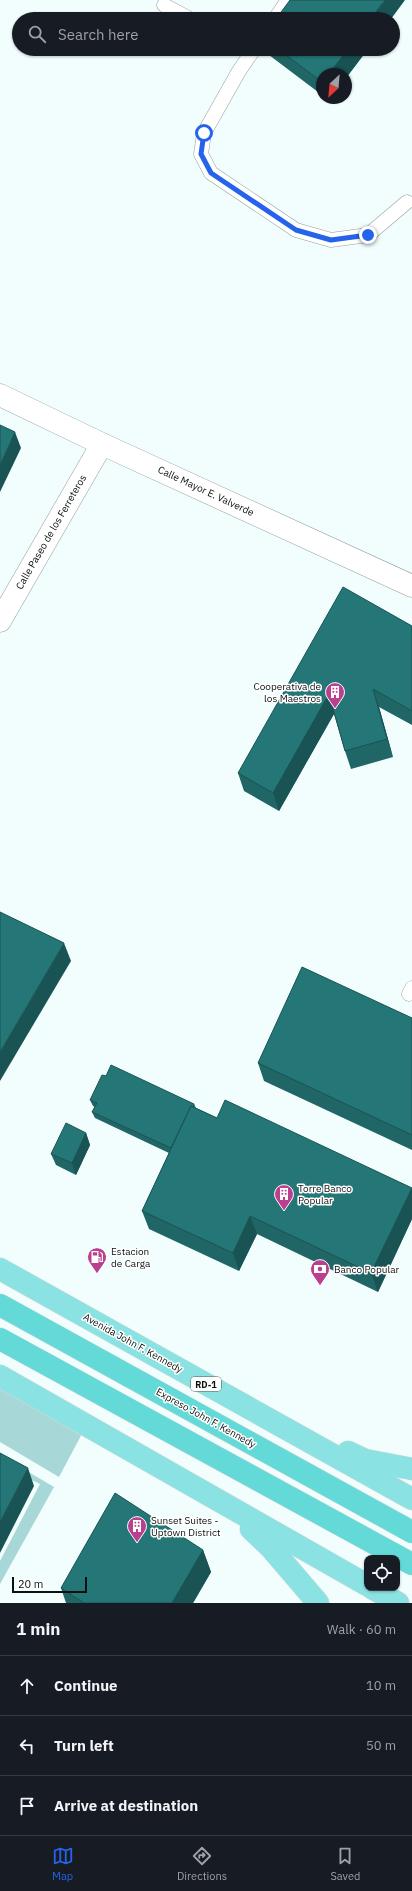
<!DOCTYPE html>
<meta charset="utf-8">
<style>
:root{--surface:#171b24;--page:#20242c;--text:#f1f3f6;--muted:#9ea1a6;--line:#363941;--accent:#2563eb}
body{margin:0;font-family:"IBM Plex Sans",sans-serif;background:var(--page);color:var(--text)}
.controls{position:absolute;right:12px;bottom:12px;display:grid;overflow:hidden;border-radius:8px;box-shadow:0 1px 3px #0004}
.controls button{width:36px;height:36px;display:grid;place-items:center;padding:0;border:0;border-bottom:1px solid var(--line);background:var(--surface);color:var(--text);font:20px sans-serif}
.compass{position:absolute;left:316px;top:68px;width:36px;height:36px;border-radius:50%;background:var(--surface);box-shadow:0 1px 3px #0004;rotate:206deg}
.scale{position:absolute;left:12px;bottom:10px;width:75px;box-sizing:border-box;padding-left:4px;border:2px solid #0c1010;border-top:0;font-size:11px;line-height:14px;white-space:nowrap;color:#0c1010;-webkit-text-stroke:3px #fff;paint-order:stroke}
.stop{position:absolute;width:12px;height:12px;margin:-9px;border:3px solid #2563eb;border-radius:50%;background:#fff}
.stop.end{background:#2563eb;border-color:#fff;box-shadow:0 1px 4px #0008}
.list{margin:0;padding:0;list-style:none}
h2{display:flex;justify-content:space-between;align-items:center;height:52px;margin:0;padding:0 16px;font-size:17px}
h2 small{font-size:13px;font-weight:400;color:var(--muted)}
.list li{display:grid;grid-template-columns:26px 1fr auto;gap:12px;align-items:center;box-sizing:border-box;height:60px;padding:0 16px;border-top:1px solid var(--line)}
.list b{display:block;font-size:15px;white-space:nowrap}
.list em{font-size:13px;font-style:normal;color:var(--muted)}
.icon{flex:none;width:22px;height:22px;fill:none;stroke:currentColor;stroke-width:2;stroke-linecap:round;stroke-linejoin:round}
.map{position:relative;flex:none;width:412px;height:1603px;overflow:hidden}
.search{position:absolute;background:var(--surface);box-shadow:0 1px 3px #0004;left:12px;right:12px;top:12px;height:44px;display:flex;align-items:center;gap:10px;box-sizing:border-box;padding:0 14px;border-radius:22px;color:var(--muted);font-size:15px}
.sheet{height:232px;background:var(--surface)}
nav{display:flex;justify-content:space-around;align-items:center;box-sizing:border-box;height:56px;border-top:1px solid var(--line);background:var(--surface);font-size:11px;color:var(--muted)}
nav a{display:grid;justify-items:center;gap:2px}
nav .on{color:var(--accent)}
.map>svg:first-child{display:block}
.green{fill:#a7d8d7}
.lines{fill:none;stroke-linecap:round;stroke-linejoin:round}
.service-casing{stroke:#939f9e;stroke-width:15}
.minor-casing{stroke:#939f9e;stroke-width:23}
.primary-casing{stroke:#d8d9d9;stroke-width:23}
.trunk-casing{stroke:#d8d9d9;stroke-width:23}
.service{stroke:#fff;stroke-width:14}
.minor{stroke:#fff;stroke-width:22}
.primary{stroke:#8ae3e2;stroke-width:22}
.trunk{stroke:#63dad8;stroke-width:22}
.wall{fill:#206666}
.shaded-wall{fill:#1a5353}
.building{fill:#257777;stroke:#1a5353}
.route{stroke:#2563eb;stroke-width:5}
.labels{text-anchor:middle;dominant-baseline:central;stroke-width:3;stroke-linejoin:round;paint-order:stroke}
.shield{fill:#fff;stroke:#555858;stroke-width:1}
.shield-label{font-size:9px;font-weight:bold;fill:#0c1010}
.street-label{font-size:10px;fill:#0c1010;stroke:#fff}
.poi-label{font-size:10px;fill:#0c1010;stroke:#fff;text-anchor:start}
</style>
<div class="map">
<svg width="412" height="1603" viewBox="0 0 412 1603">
<rect width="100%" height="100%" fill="#f1fefd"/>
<g class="green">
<path d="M0 1382 84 1430 59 1477 0 1442Z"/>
<path d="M0 1455 54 1487 0 1584V1561L40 1484 0 1465Z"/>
</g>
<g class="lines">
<defs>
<g id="service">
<path d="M164 5 190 19"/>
<path d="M275 19 288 0"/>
<path d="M254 49 239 71 204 133 201 154 211 173 296 230 331 240 368 235 407 202"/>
<path d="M409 994 412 988"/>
</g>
<g id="minor">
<path d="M0 395 102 444 412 586"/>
<path d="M0 621 102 444"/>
</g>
<g id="primary">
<path d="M0 1269 412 1499"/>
<path d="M0 1376 367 1585"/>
<path d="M348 1452 365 1460 412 1469"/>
<path d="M251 1529 271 1548 318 1603"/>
<path d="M372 1588 398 1603"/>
</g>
<g id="trunk">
<path d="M0 1305 412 1532"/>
<path d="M0 1339 412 1564"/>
</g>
</defs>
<use href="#service" class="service-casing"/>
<use href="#minor" class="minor-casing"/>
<use href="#primary" class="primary-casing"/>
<use href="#trunk" class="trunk-casing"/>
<use href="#service" class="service"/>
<use href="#minor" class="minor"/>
<use href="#primary" class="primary"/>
<use href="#trunk" class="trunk"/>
</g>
<g class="wall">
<path d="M267 49H368L346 78V74H322V95L269 55Z"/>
<path d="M412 626V725L379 707 393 757 351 769 345 751 334 714 279 811 244 791 238 773Z"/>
<path d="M412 1018V1150L264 1081 258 1063Z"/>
<path d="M90 1100 194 1104 196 1108 217 1118 412 1189V1219L378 1292 257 1234 239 1271 149 1229 142 1211 169 1153 95 1118 92 1112 95 1107 93 1106Z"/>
<path d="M86 1133 90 1145 76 1175 56 1165 51 1154Z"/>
<path d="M203 1550 211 1572 193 1603H66L61 1588Z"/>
</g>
<g class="shaded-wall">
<path d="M385 0H405L391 19H370Z"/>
<path d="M348 49H368L346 78V74H329Z"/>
<path d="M15 432 21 448 0 492V465Z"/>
<path d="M373 689 379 707 393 757 387 739Z"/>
<path d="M329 694 335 712 279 811 273 793Z"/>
<path d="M64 943 71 961 0 1081V1052Z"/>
<path d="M86 1133 90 1145 76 1175 72 1163Z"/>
<path d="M412 1188V1219L378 1292 371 1273Z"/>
<path d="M250 1216 257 1234 239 1271 233 1253Z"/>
<path d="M28 1468 34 1486 0 1553V1522Z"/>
<path d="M203 1550 211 1572 193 1603H172Z"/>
</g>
<g class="building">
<path d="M290 0H385L370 19H276Z"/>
<path d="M278 49H348L329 74H322V82Z"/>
<path d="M0 425 15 432 0 465Z"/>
<path d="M343 587 412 626V711L373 689 387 739 345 751 329 694 273 793 238 773Z"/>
<path d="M0 912 64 943 0 1052Z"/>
<path d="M302 967 412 1018V1135L258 1063Z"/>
<path d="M111 1065 194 1104 193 1107 191 1106 171 1148 92 1112 97 1103 90 1100 102 1075 106 1076Z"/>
<path d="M225 1100 412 1188 371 1273 250 1216 233 1253 142 1211 191 1106 217 1118Z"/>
<path d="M66 1123 86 1133 72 1163 51 1154Z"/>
<path d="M0 1453 28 1468 0 1522Z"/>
<path d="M115 1493 203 1550 172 1603H84L61 1588Z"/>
</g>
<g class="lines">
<path class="route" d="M204 133 201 154 211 173 296 230 331 240 368 235"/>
</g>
<defs>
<symbol id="building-pin" viewBox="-11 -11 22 30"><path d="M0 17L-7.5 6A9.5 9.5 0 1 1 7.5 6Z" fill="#ba3f8f" stroke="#fff"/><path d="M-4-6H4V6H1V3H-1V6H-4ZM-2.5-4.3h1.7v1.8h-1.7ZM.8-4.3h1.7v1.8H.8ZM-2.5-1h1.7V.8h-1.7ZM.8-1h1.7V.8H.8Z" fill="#fff"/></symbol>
<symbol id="fuel-pin" viewBox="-11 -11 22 30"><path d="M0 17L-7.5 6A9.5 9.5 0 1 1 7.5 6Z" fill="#ba3f8f" stroke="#fff"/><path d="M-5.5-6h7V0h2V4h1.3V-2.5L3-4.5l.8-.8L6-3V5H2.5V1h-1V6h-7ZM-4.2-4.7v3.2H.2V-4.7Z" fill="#fff"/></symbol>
<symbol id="bank-pin" viewBox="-11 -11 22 30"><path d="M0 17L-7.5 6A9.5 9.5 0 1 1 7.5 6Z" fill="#ba3f8f" stroke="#fff"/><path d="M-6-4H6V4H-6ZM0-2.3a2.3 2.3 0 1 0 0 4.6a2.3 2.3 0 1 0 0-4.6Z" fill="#fff"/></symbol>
</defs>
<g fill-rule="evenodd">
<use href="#building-pin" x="324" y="681" width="22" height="30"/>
<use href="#building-pin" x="273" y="1183" width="22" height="30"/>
<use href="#fuel-pin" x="86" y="1246" width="22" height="30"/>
<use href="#bank-pin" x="309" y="1258" width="22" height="30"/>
<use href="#building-pin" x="126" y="1515" width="22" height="30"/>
</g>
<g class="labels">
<rect class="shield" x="191" y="1377" width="30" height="14" rx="3"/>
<g class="shield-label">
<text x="206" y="1384">RD-1</text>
</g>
<g class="street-label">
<text transform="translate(206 491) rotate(25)">Calle Mayor E. Valverde</text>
<text transform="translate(51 532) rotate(-60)">Calle Paseo de los Ferreteros</text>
<text transform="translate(133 1343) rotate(29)">Avenida John F. Kennedy</text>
<text transform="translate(206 1418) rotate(29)">Expreso John F. Kennedy</text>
</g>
<g class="poi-label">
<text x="321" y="686" text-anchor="end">Cooperativa de<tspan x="321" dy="12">los Maestros</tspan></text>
<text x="298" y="1188">Torre Banco<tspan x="298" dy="12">Popular</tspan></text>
<text x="111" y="1251">Estacion<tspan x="111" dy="12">de Carga</tspan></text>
<text x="334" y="1269">Banco Popular</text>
<text x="151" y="1520">Sunset Suites -<tspan x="151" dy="12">Uptown District</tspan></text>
</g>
</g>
</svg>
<div class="controls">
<button><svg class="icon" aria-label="locate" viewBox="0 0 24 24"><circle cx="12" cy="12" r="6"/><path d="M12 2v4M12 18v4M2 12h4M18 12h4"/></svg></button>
</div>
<svg class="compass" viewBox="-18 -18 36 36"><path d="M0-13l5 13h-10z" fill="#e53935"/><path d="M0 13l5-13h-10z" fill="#9ea1a6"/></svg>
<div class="scale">20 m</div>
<div class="stop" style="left:204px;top:133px"></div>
<div class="stop end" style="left:368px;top:235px"></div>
<div class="search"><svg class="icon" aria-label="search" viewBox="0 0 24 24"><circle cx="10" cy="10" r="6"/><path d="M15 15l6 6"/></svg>Search here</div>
</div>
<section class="sheet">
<h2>1 min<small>Walk · 60 m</small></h2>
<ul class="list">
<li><svg class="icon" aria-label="ahead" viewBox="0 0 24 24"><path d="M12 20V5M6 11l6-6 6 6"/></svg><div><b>Continue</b></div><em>10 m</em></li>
<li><svg class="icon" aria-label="left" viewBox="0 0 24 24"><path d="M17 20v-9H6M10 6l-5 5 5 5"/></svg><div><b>Turn left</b></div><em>50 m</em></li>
<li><svg class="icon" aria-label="arrive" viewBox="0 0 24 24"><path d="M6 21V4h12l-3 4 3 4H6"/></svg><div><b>Arrive at destination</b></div></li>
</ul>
</section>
<nav>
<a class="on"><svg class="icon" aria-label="map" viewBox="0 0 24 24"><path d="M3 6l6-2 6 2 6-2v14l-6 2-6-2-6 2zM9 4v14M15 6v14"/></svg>Map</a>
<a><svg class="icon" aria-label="directions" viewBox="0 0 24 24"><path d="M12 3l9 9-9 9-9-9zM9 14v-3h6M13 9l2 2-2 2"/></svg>Directions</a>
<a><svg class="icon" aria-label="saved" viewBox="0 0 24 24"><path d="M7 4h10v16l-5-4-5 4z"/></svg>Saved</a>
</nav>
